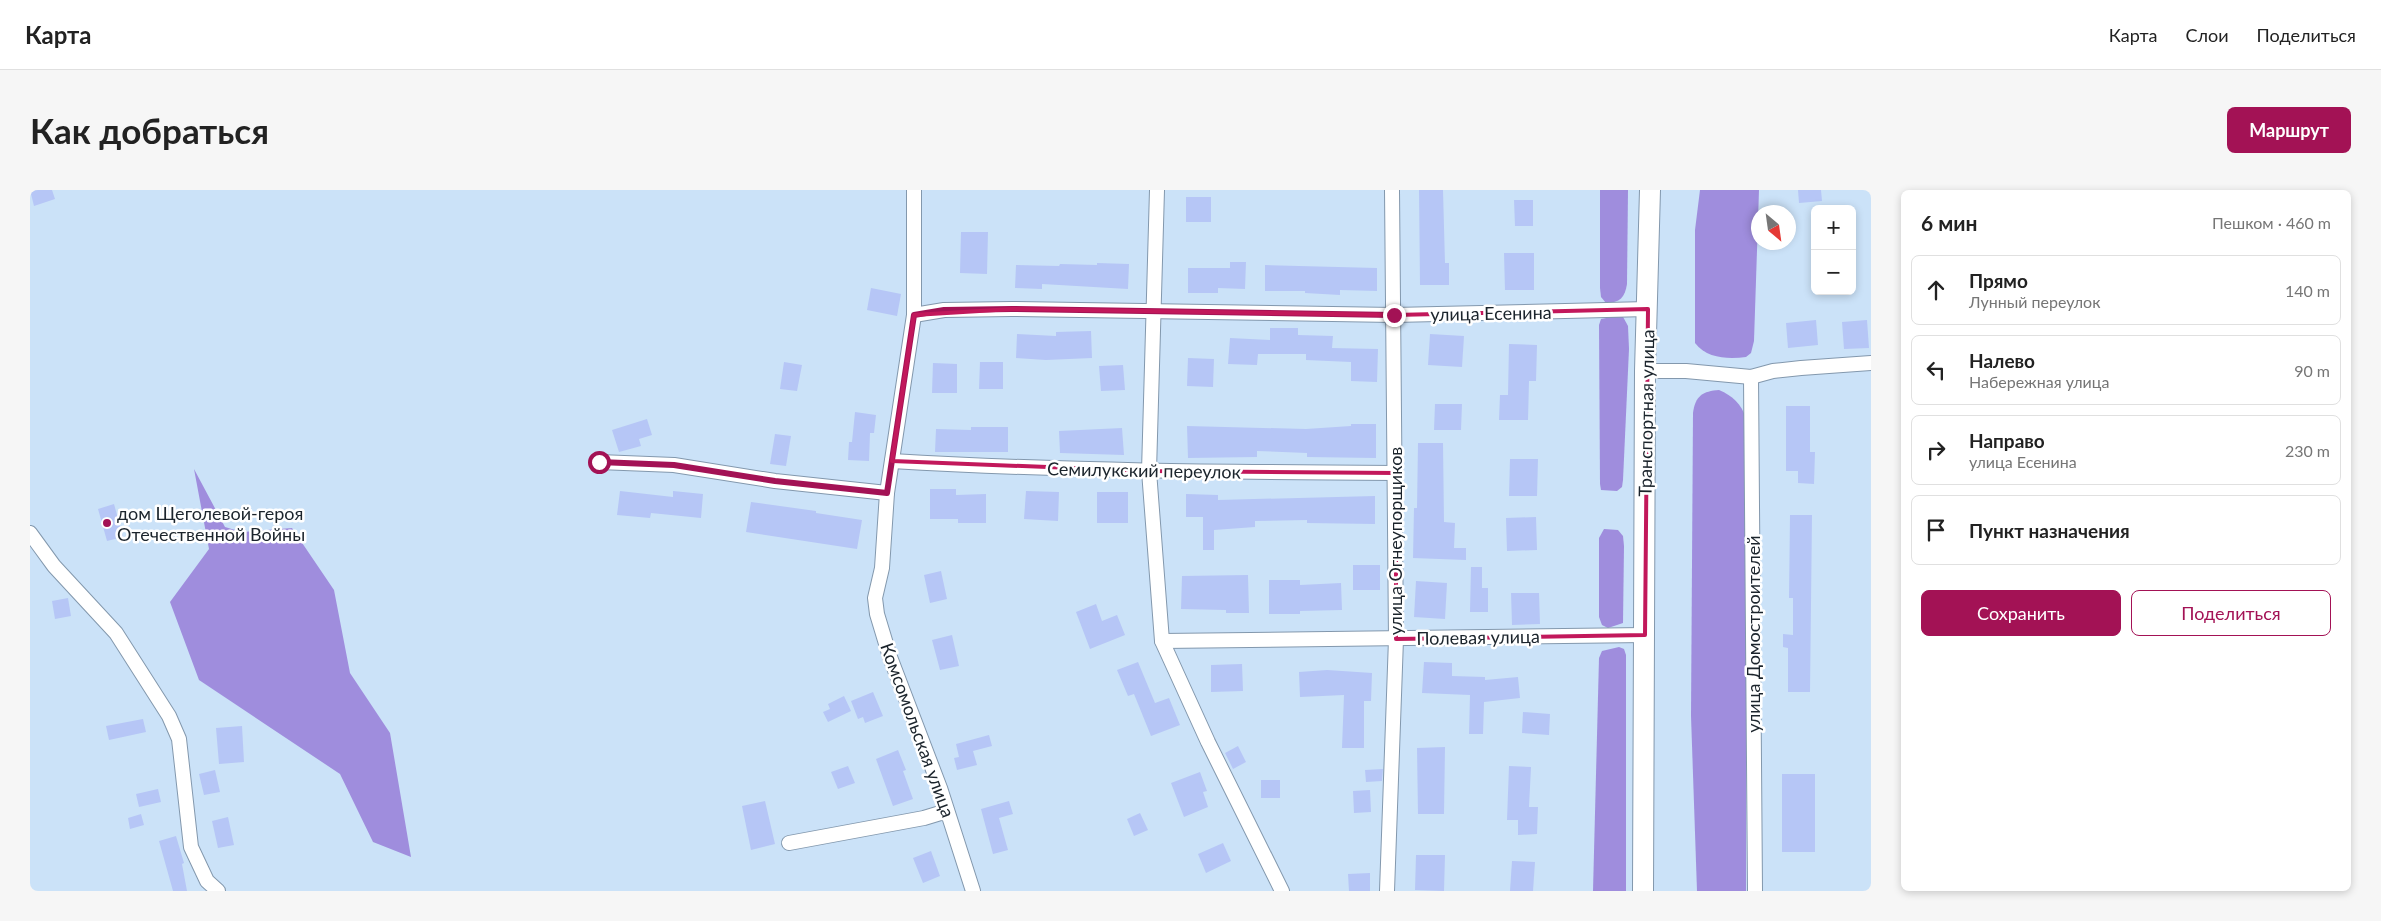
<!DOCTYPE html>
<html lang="ru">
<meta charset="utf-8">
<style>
:root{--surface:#fff;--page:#f6f6f6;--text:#222;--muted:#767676;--line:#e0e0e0;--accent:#a31255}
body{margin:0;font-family:Lato,sans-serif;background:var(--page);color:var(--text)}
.controls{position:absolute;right:15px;top:15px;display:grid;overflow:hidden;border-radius:8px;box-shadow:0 2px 8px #0003}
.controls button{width:45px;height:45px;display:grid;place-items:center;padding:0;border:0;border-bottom:1px solid var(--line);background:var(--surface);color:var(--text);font:25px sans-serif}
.compass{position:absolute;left:1721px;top:15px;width:45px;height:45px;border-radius:50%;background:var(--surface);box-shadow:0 2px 8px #0003;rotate:151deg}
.stop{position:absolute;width:15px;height:15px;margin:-11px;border:4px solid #a31255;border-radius:50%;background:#fff}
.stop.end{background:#a31255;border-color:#fff;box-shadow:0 1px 5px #0008}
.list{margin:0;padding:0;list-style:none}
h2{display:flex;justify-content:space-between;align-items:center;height:65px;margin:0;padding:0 20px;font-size:21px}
h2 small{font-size:16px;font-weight:400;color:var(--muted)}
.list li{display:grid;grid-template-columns:32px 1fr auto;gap:15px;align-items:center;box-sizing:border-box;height:70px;margin:0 10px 10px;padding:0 10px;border:1px solid var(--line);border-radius:8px}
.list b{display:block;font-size:19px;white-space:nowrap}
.list p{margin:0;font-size:16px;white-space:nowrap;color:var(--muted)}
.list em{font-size:16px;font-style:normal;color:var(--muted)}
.actions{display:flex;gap:10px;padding:15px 20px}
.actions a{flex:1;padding:11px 0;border:1px solid var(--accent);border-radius:8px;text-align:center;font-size:18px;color:var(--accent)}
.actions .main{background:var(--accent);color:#fff}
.icon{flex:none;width:28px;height:28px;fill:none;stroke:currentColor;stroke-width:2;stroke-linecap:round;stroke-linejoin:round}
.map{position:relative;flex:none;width:1841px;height:701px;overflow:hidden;border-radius:8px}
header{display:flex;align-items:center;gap:30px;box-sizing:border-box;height:70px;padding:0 25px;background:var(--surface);border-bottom:1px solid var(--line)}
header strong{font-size:24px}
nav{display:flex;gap:28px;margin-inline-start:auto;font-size:18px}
.intro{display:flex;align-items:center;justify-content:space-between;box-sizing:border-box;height:120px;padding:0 30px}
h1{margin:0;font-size:35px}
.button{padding:12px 22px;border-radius:8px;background:var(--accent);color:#fff;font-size:18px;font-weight:700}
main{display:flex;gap:30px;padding:0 30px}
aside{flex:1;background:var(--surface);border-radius:8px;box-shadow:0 2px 8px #0003}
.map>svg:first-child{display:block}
.forest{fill:#9f8ddd}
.building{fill:#b6c6f6}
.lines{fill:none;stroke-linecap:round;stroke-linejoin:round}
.street-casing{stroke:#8398ad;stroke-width:16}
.secondary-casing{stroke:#8398ad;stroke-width:22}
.street{stroke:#fff;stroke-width:14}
.secondary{stroke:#fff;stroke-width:20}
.route{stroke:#a31255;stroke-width:6}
.marked{fill:none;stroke:#c2185b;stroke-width:4;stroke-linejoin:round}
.poi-dot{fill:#a31255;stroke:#fff;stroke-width:2}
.labels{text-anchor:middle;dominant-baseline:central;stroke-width:5;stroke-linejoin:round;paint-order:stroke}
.street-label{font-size:18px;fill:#1b242c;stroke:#fff}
.poi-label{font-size:18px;fill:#1b242c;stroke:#fff;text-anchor:start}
</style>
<header>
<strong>Карта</strong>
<nav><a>Карта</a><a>Слои</a><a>Поделиться</a></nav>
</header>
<div class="intro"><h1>Как добраться</h1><a class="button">Маршрут</a></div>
<main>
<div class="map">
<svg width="1841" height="701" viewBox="0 0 1841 701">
<rect width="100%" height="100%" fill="#cbe2f8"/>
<g class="forest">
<path d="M1570 0H1598L1597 94C1595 107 1590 113 1576 113L1571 107 1570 98Z"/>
<path d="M1670 0H1729L1724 151 1721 163 1716 167C1699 169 1677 169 1665 153V40Z"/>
<path d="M1592 125 1598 136 1599 159 1593 290 1592 297 1587 301 1571 300 1570 294 1569 135 1571 129Z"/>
<path d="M1689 200C1703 206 1711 214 1716 228V701H1667L1661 526 1663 223C1665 206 1673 201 1689 200Z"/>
<path d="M164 279 195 337 212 342 262 338 304 400 320 483 360 543 381 667 343 652 310 584 169 490 140 412 179 359Z"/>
<path d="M1574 339 1588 340 1593 346 1594 356 1593 433 1578 438 1572 435 1569 427V348Z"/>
<path d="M1589 457 1594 459 1596 465V701H1563L1569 468 1572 461Z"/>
</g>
<g class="building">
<path d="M0 0H22L25 9 4 16Z"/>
<path d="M1389 0H1413L1415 73H1419V95H1390Z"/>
<path d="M1768 0H1791L1792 11 1769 13Z"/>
<rect x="1156" y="7" width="25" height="25"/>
<path d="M1484 10H1503V36H1485Z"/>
<path d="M931 42H958L957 84 930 83Z"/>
<path d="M1474 63H1504V100H1475Z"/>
<path d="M1200 72H1216L1215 99 1188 98V103H1158V78H1200Z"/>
<path d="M1067 73 1099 74 1098 99 1012 94V99L985 98 986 75 1029 76 1030 74 1067 75Z"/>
<path d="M1235 75 1347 78V101L1310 100V105L1275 103V101H1235Z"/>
<path d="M841 98 871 104 867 126 837 120Z"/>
<path d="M1786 130 1788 155 1758 158 1756 133Z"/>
<path d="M1837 130 1839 158 1814 159 1812 132Z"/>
<path d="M1240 138H1268V145L1303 146 1302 158 1348 159 1347 192 1321 191V172L1276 170V164H1228L1227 175 1198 174 1200 148 1240 150Z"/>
<path d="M1061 141 1062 168 1016 170 986 168 987 144 1026 146V142Z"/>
<path d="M1400 144 1434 146 1432 177 1398 175Z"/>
<path d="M1479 154 1507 155 1506 191H1499L1498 230H1469L1470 205H1478Z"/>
<path d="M1158 168 1184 169 1183 197 1157 196Z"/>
<path d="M754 172 772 175 767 201 750 199Z"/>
<path d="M950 172H973V199H949Z"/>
<path d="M903 173 927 174V203H902Z"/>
<path d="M1093 175 1095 200 1071 201 1069 176Z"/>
<path d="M1405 214H1432L1431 240H1404Z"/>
<path d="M1756 216H1780V262H1785L1784 294 1768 293V281H1756Z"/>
<path d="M825 222 846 225 844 243H840L839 271 818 270 819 252H822Z"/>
<path d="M617 229 622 245 609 249 611 256 589 262 582 240Z"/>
<path d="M1321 234H1346V268L1277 267V263L1227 261V267L1158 268 1157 236 1276 239 1321 236Z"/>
<path d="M941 237H978V262H905L906 239 941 240Z"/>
<path d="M1092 238 1094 265 1030 263 1029 241Z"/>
<path d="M745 244 761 246 756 276 740 274Z"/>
<path d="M1388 253H1413L1414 332 1425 333 1424 358H1436V370L1383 368 1384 318H1387Z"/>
<path d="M1480 269H1508L1507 306H1479Z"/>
<path d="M900 299H926V305L956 304V333H928V329H900Z"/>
<path d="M590 301 643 307V301L673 304 671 328 621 323 620 328 587 325Z"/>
<path d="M996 301 1029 302 1028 331 994 329Z"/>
<rect x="1067" y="302" width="31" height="31"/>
<path d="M1156 304 1188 305V310L1345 306V334L1277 333V330L1225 331V337L1184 340V360H1173V327H1156Z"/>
<path d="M721 312 786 321V323L832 330 827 359 716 342Z"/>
<path d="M84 314 93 347 77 351 68 319Z"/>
<path d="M1760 325H1782L1780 502H1758V458L1753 457V444L1763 445V408H1759Z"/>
<path d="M1506 327 1507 360 1477 361 1476 328Z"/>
<rect x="1323" y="375" width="27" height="25"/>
<path d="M1441 377H1452V398H1458V422H1440Z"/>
<path d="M911 381 917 409 900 413 894 385Z"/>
<path d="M1218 385 1219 423H1196V420L1151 419 1152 386Z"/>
<path d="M1239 390H1270V395L1311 393 1312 420 1270 421V424H1239Z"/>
<path d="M1386 391 1417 393 1415 429 1384 427Z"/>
<path d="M1481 403H1509L1510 434 1482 435Z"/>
<path d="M38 408 41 426 25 429 22 411Z"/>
<path d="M1066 414 1072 431 1087 425 1095 445 1060 459 1046 422Z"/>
<path d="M922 445 929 476 910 480 902 450Z"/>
<path d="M1108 472 1125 513 1139 508 1150 535 1121 546 1104 504 1098 506 1087 480Z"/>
<path d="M1394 472 1422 473V486L1455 487V490L1488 487 1490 508 1454 512 1453 544H1439L1440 505 1392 503Z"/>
<path d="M1212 474 1213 501 1181 502V475Z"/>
<path d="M1297 480 1342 483 1341 511H1334V558H1312L1314 505 1270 507 1269 482Z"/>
<path d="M843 502 853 526 835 533 833 527 828 529 821 511Z"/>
<path d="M814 506 821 521 798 532 793 522 800 519 798 514Z"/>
<path d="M1493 522 1520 524 1519 545 1492 543Z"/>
<path d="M113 529 116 542 79 550 76 536Z"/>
<path d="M212 536 214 572 189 574 186 538Z"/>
<path d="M959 545 962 556 943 561 947 575 927 580 924 568 929 567 926 554Z"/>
<path d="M1208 556 1216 572 1203 579 1195 563Z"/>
<path d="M1415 557 1414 624H1388L1387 558Z"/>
<path d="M868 560 876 580 873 581 883 609 863 616 846 569Z"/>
<path d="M818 576 825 593 808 599 801 582Z"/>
<path d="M1479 576 1501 577 1499 617H1508L1507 644 1488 645V630H1477Z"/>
<path d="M1353 579 1352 591 1336 592 1335 580Z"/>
<path d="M185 580 190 602 174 605 169 584Z"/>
<path d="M1170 582 1177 601 1173 602 1178 617 1154 627 1141 593Z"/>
<rect x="1752" y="584" width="33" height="78"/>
<rect x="1231" y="590" width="19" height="18"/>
<path d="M128 599 131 612 109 617 106 604Z"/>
<path d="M1340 600 1341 622 1324 623 1323 601Z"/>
<path d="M735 611 745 654 721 660 712 616Z"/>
<path d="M979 611 983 624 969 628 978 660 963 664 951 619Z"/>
<path d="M1110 623 1118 640 1104 646 1097 629Z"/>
<path d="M111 624 114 635 100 639 98 628Z"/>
<path d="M198 627 204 655 188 658 182 631Z"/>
<path d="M146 646 154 673 152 674 157 701H143L129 651Z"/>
<path d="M1193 653 1201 671 1176 683 1168 664Z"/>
<path d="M901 661 910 686 893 693 883 668Z"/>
<path d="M1386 665H1415L1414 701 1385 700Z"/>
<path d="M1482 671 1505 672 1503 701H1480Z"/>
<path d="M1340 683V701H1319L1318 684Z"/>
</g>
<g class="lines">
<defs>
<g id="street">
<path d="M884 0V125L857 303 852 378 845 408 847 424 860 467 910 598 943 701"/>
<path d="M1127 0 1119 281 1132 451 1178 552 1252 701"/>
<path d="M884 125 914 120 982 119 1364 125 1618 119"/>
<path d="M1615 181H1656L1721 187 1743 181 1771 178 1841 173"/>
<path d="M1721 187 1725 701"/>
<path d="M862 271C1030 281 1198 282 1366 283"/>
<path d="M569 272 644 275 745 291 857 303"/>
<path d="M0 343 24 376 86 443 139 526 149 549 161 657 177 691 188 701"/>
<path d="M1132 451 1615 445"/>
<path d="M759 653 894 628 917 621"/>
<path d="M1357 701 1366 449 1362 0"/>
</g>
<path id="secondary" d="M1613 701 1615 181 1620 0"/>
</defs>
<use href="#street" class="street-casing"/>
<use href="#secondary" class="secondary-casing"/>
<use href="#street" class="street"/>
<use href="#secondary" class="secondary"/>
</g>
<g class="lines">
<path class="route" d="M569 272 644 275 745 291 857 303 884 125 914 120 982 119 1364 125"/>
</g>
<path class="marked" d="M982 119 1364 125 1618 119 1615 445 1366 449V283L1119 281 862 271 884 125Z"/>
<circle class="poi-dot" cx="77" cy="333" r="5"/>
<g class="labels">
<g class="street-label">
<text transform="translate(1461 123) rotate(-1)">улица Есенина</text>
<text transform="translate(1616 223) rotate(-89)">Транспортная улица</text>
<text transform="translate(1114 280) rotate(1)">Семилукский переулок</text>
<text transform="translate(1365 351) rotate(-90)">улица Огнеупорщиков</text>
<text transform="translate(1723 444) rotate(-90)">улица Домостроителей</text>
<text transform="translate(1448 447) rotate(-1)">Полевая улица</text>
<text transform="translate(888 540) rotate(70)">Комсомольская улица</text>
</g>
<g class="poi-label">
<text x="87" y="323">дом Щеголевой-героя<tspan x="87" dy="21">Отечественной Войны</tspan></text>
</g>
</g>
</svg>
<div class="controls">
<button>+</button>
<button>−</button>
</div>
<svg class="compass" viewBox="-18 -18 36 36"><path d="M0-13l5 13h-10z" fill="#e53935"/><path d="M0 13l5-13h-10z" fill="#767676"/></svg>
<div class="stop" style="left:569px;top:272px"></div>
<div class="stop end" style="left:1364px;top:125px"></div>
</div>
<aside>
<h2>6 мин<small>Пешком · 460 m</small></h2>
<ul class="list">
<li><svg class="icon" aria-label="ahead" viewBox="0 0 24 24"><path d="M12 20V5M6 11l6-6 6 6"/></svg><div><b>Прямо</b><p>Лунный переулок</p></div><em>140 m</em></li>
<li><svg class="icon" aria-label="left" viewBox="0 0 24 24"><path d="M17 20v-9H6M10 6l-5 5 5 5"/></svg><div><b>Налево</b><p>Набережная улица</p></div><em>90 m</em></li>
<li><svg class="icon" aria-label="right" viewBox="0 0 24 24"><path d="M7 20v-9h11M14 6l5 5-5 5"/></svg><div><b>Направо</b><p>улица Есенина</p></div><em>230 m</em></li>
<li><svg class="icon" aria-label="arrive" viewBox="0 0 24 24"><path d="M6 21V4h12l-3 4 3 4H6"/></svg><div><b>Пункт назначения</b></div></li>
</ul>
<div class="actions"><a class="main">Сохранить</a><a>Поделиться</a></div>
</aside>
</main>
